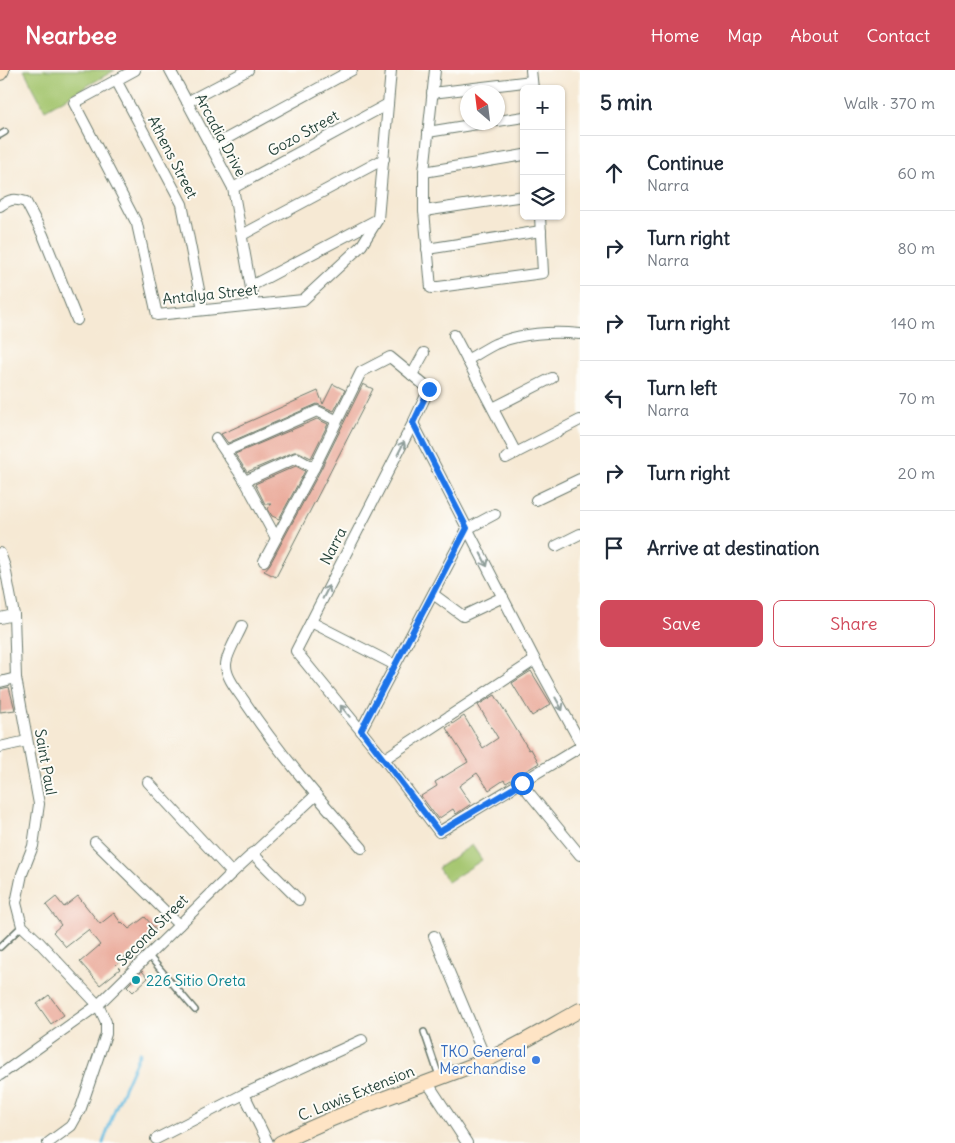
<!DOCTYPE html>
<meta charset="utf-8">
<style>
:root{--surface:#fff;--page:#f2f2f3;--text:#1f2937;--muted:#747a83;--line:#e0e1e3;--accent:#d1495b}
body{margin:0;font-family:Delius,sans-serif;background:var(--page);color:var(--text)}
.controls{position:absolute;right:15px;top:15px;display:grid;overflow:hidden;border-radius:8px;box-shadow:0 1px 4px #0004}
.controls button{width:45px;height:45px;display:grid;place-items:center;padding:0;border:0;border-bottom:1px solid var(--line);background:var(--surface);color:var(--text);font:25px sans-serif}
.compass{position:absolute;left:460px;top:15px;width:45px;height:45px;border-radius:50%;background:var(--surface);box-shadow:0 1px 4px #0004;rotate:332deg}
.stop{position:absolute;width:15px;height:15px;margin:-11px;border:4px solid #1a73e8;border-radius:50%;background:#fff}
.stop.end{background:#1a73e8;border-color:#fff;box-shadow:0 1px 5px #0008}
.list{margin:0;padding:0;list-style:none}
h2{display:flex;justify-content:space-between;align-items:center;height:65px;margin:0;padding:0 20px;font-size:21px}
h2 small{font-size:16px;font-weight:400;color:var(--muted)}
.list li{display:grid;grid-template-columns:32px 1fr auto;gap:15px;align-items:center;box-sizing:border-box;height:75px;padding:0 20px;border-top:1px solid var(--line)}
.list b{display:block;font-size:19px;white-space:nowrap}
.list p{margin:0;font-size:16px;white-space:nowrap;color:var(--muted)}
.list em{font-size:16px;font-style:normal;color:var(--muted)}
.actions{display:flex;gap:10px;padding:15px 20px}
.actions a{flex:1;padding:11px 0;border:1px solid var(--accent);border-radius:8px;text-align:center;font-size:18px;color:var(--accent)}
.actions .main{background:var(--accent);color:#fff}
.icon{flex:none;width:28px;height:28px;fill:none;stroke:currentColor;stroke-width:2;stroke-linecap:round;stroke-linejoin:round}
.map{position:relative;flex:none;width:580px;height:1073px;overflow:hidden}
header{display:flex;align-items:center;gap:30px;box-sizing:border-box;height:70px;padding:0 25px;background:var(--accent);color:#fff}
header strong{font-size:24px}
nav{display:flex;gap:28px;margin-inline-start:auto;font-size:18px}
main{display:flex}
aside{flex:1;background:var(--surface)}
.map>svg:first-child{display:block}
.green{fill:#a5c66f;stroke:#628252}
.lines{fill:none;stroke-linecap:round;stroke-linejoin:round}
.stream{stroke:#63bbe0;stroke-width:3}
.building{fill:#eaa999}
.lane-casing{stroke:#6a796c;stroke-width:8}
.street-casing{stroke:#6a796c;stroke-width:12}
.secondary-casing{stroke:#6a796c;stroke-width:16}
.lane{stroke:#fff;stroke-width:5}
.street{stroke:#fff;stroke-width:10}
.secondary{stroke:#fee4c5;stroke-width:14}
.oneway{stroke:#8f9e9a}
.route{stroke:#1a73e8;stroke-width:6}
.culture-dot{fill:#0f9aa8;stroke:#fdfcf7;stroke-width:2}
.shop-dot{fill:#3f7fe0;stroke:#fdfcf7;stroke-width:2}
.labels{text-anchor:middle;dominant-baseline:central;stroke-width:4;stroke-linejoin:round;paint-order:stroke}
.street-label{font-size:15px;fill:#1f3d34;stroke:#fdfcf7}
.culture-label{font-size:15px;fill:#0d838f;stroke:#fdfcf7;text-anchor:start}
.shop-label{font-size:15px;fill:#366cbe;stroke:#fdfcf7;text-anchor:end}
</style>
<header>
<strong>Nearbee</strong>
<nav><a>Home</a><a>Map</a><a>About</a><a>Contact</a></nav>
</header>
<main>
<div class="map">
<svg width="580" height="1073" viewBox="0 0 580 1073">
<rect width="100%" height="100%" fill="#fdfcf7"/>
<filter id="ink" filterUnits="userSpaceOnUse"><feTurbulence type="fractalNoise" baseFrequency=".02" numOctaves="2"/><feDisplacementMap in="SourceGraphic" scale="10" xChannelSelector="R" yChannelSelector="G"/><feConvolveMatrix kernelMatrix="1 2 1 2 8 2 1 2 1" color-interpolation-filters="sRGB"/></filter>
<filter id="wash" filterUnits="userSpaceOnUse"><feTurbulence type="fractalNoise" baseFrequency=".0096" numOctaves="4" result="noise"/><feDisplacementMap in="SourceGraphic" scale="20" xChannelSelector="R" yChannelSelector="G"/><feGaussianBlur stdDeviation="1.12" result="paint"/><feColorMatrix in="noise" values="0 0 0 0 0 0 0 0 0 0 0 0 0 0 0 0 0 1.4 0 .05"/><feComposite in="paint" operator="in"/></filter>
<g filter="url(#wash)">
<rect width="100%" height="100%" fill="#f6e9d4"/>
<g class="green">
<path d="M24 0H115L45 40Z"/>
<path d="M472 775 482 790 448 812 438 798Z"/>
</g>
<g class="lines">
<path class="stream" d="M103 1073 115 1039 140 982"/>
</g>
<g id="blocks">
<g class="building">
<path d="M333 314 345 320 334 341 317 334 228 373 221 364 318 321 323 334Z"/>
<path d="M363 314 373 319 276 507 264 501 270 494 320 401Z"/>
<path d="M317 349 328 354 311 388 299 382H294L247 402 235 384Z"/>
<path d="M296 396 305 401 279 449 272 446 268 439 271 434H265L255 414Z"/>
<path d="M531 601 551 634 532 646 512 613Z"/>
<path d="M9 617 15 640 0 642V619Z"/>
<path d="M495 625 529 680 531 679 539 693 506 713 504 710 489 720 477 703 459 716 471 734 456 744 453 739 438 749 421 726 437 716 435 712 468 692 446 658 464 646 483 678 498 668 478 635Z"/>
<path d="M78 826 100 854 114 843 121 853 122 852 129 859 145 847 156 860 116 895 120 899 100 915 80 892 100 875 88 860 66 877 53 862 61 855 46 835 56 827 64 837Z"/>
<path d="M142 901 148 908 133 922 127 916Z"/>
<path d="M49 925 64 945 51 954 37 934Z"/>
</g>
</g>
</g>
<g filter="url(#ink)">
<use href="#blocks" fill-opacity="0" stroke="#6a796c" stroke-width="1"/>
<g class="lines">
<defs>
<g id="lane">
<path d="M0 65 5 62"/>
<path d="M0 877 22 856"/>
<path d="M149 886 195 940"/>
<path d="M424 962 439 1006"/>
</g>
<g id="street">
<path d="M135 0 74 33 137 154 157 245 303 230 362 175 378 149 391 0"/>
<path d="M170 0 233 118 254 235"/>
<path d="M435 0 424 102V141L431 218 543 203 540 146"/>
<path d="M531 0 533 19"/>
<path d="M116 10 182 134 203 240"/>
<path d="M432 23 532 11"/>
<path d="M187 32 248 0"/>
<path d="M498 51 524 47"/>
<path d="M428 62 489 52"/>
<path d="M211 77 352 0"/>
<path d="M424 102 524 85"/>
<path d="M233 118 388 34"/>
<path d="M0 136C10 129 15 128 26 132L43 165 77 250"/>
<path d="M424 141 524 126"/>
<path d="M242 165 384 89"/>
<path d="M427 179 541 161"/>
<path d="M251 216 378 149"/>
<path d="M454 265 516 383"/>
<path d="M467 290C476 285 485 279 495 274 520 263 553 261 580 264"/>
<path d="M412 305 424 283"/>
<path d="M493 338 552 308"/>
<path d="M413 353 535 590 580 672"/>
<path d="M216 368 245 411 276 468"/>
<path d="M226 381 317 341 336 350"/>
<path d="M506 388 580 350"/>
<path d="M245 411 296 388 314 398"/>
<path d="M536 430 580 409"/>
<path d="M556 476 580 464"/>
<path d="M0 483 5 497 14 545 16 608 39 734 33 776 22 804 16 833 22 856 39 872 98 935 106 952V964L81 1038 71 1056 48 1073"/>
<path d="M264 491 314 398 361 302 390 287 429 319 413 353 296 581 384 689 439 762 580 677"/>
<path d="M433 524 463 546 503 527"/>
<path d="M0 548 14 545"/>
<path d="M311 552 395 595"/>
<path d="M242 556C238 566 226 584 226 595 226 608 238 621 245 632 280 684 321 731 362 778"/>
<path d="M0 612 16 608"/>
<path d="M361 660 467 459 495 444"/>
<path d="M0 677 27 671"/>
<path d="M384 689 535 590"/>
<path d="M148 712 232 803"/>
<path d="M521 713 580 785"/>
<path d="M95 772 179 855"/>
<path d="M252 783 299 830"/>
<path d="M434 866 486 990"/>
<path d="M0 1005 98 935 232 803 316 725"/>
<path d="M427 1012 467 1073"/>
<path d="M244 1024 268 1073"/>
<path d="M156 1069 244 1024 362 970"/>
</g>
<g id="secondary">
<path d="M0 3 2 0"/>
<path d="M280 1073C346 1039 417 1018 486 990 518 976 549 957 580 940"/>
</g>
</defs>
<use href="#lane" class="lane-casing"/>
<use href="#street" class="street-casing"/>
<use href="#secondary" class="secondary-casing"/>
<use href="#lane" class="lane"/>
<use href="#street" class="street"/>
<use href="#secondary" class="secondary"/>
</g>
<defs><path id="oneway-shaft" d="M-6 0H5M1.5-3L5.5 0L1.5 3" fill="none" stroke-width="1.6" stroke-linecap="round" stroke-linejoin="round" transform="scale(1.25)"/></defs>
<g class="oneway">
<use href="#oneway-shaft" transform="translate(401 378) rotate(-63)"/>
<use href="#oneway-shaft" transform="translate(484 490) rotate(63)"/>
<use href="#oneway-shaft" transform="translate(326 522) rotate(-63)"/>
<use href="#oneway-shaft" transform="translate(559 634) rotate(61)"/>
<use href="#oneway-shaft" transform="translate(345 641) rotate(-129)"/>
</g>
</g>
<g class="lines" filter="url(#ink)">
<path class="route" d="M429 319 413 353 467 458 361 660 439 762 522 713"/>
</g>
<circle class="culture-dot" cx="136" cy="910" r="5"/>
<circle class="shop-dot" cx="536" cy="990" r="5"/>
<g class="labels">
<g class="street-label">
<text transform="translate(303 63) rotate(-29)">Gozo Street</text>
<text transform="translate(221 65) rotate(62)">Arcadia Drive</text>
<text transform="translate(173 87) rotate(63)">Athens Street</text>
<text transform="translate(210 224) rotate(-6)">Antalya Street</text>
<text transform="translate(333 476) rotate(-63)">Narra</text>
<text transform="translate(46 692) rotate(80)">Saint Paul</text>
<text transform="translate(152 860) rotate(-45)">Second Street</text>
<text transform="translate(356 1023) rotate(-22)">C. Lawis Extension</text>
</g>
<g class="culture-label">
<text x="146" y="910">226 Sitio Oreta</text>
</g>
<g class="shop-label">
<text x="526" y="981">TKO General<tspan x="526" dy="17">Merchandise</tspan></text>
</g>
</g>
</svg>
<div class="controls">
<button>+</button>
<button>−</button>
<button><svg class="icon" aria-label="layers" viewBox="0 0 24 24"><path d="M12 4l9 5-9 5-9-5zM3 14l9 5 9-5"/></svg></button>
</div>
<svg class="compass" viewBox="-18 -18 36 36"><path d="M0-13l5 13h-10z" fill="#e53935"/><path d="M0 13l5-13h-10z" fill="#747a83"/></svg>
<div class="stop" style="left:522px;top:713px"></div>
<div class="stop end" style="left:429px;top:319px"></div>
</div>
<aside>
<h2>5 min<small>Walk · 370 m</small></h2>
<ul class="list">
<li><svg class="icon" aria-label="ahead" viewBox="0 0 24 24"><path d="M12 20V5M6 11l6-6 6 6"/></svg><div><b>Continue</b><p>Narra</p></div><em>60 m</em></li>
<li><svg class="icon" aria-label="right" viewBox="0 0 24 24"><path d="M7 20v-9h11M14 6l5 5-5 5"/></svg><div><b>Turn right</b><p>Narra</p></div><em>80 m</em></li>
<li><svg class="icon" aria-label="right" viewBox="0 0 24 24"><path d="M7 20v-9h11M14 6l5 5-5 5"/></svg><div><b>Turn right</b></div><em>140 m</em></li>
<li><svg class="icon" aria-label="left" viewBox="0 0 24 24"><path d="M17 20v-9H6M10 6l-5 5 5 5"/></svg><div><b>Turn left</b><p>Narra</p></div><em>70 m</em></li>
<li><svg class="icon" aria-label="right" viewBox="0 0 24 24"><path d="M7 20v-9h11M14 6l5 5-5 5"/></svg><div><b>Turn right</b></div><em>20 m</em></li>
<li><svg class="icon" aria-label="arrive" viewBox="0 0 24 24"><path d="M6 21V4h12l-3 4 3 4H6"/></svg><div><b>Arrive at destination</b></div></li>
</ul>
<div class="actions"><a class="main">Save</a><a>Share</a></div>
</aside>
</main>
